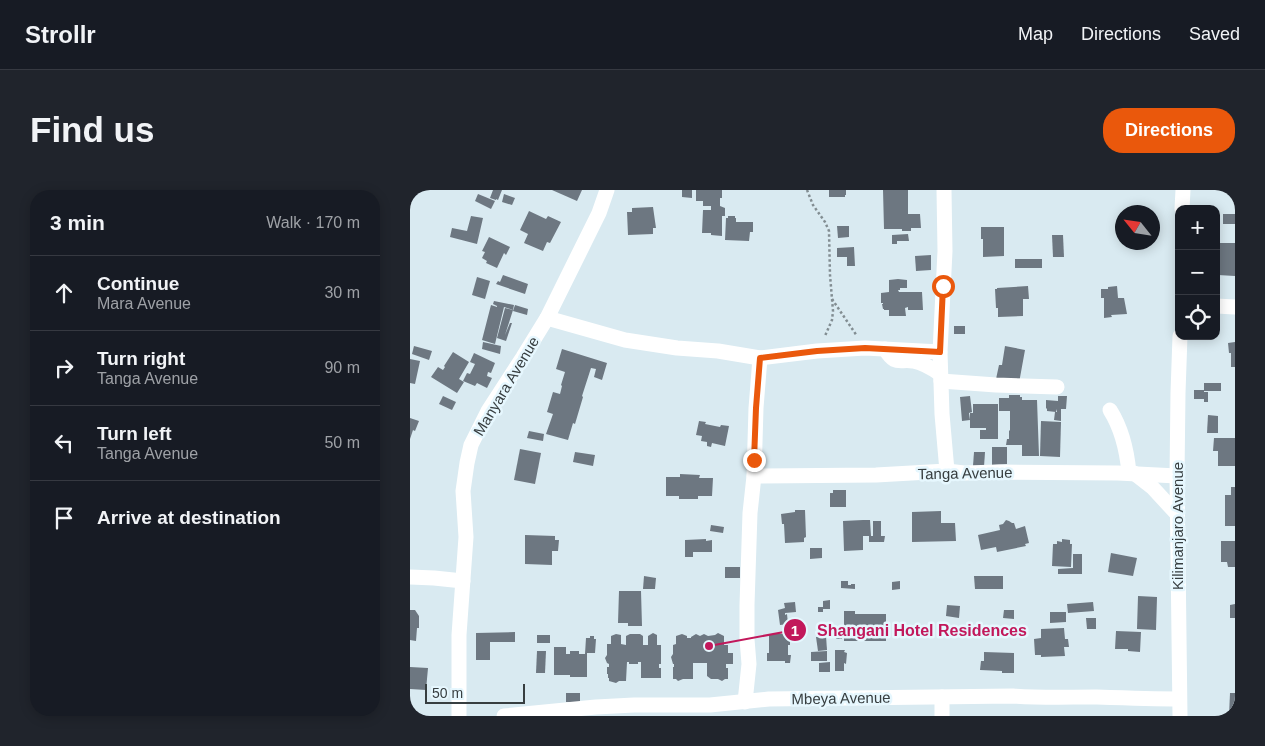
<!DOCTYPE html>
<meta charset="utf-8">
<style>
:root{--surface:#171b24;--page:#20242c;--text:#f1f3f6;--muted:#9ea1a6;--line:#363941;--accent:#ea580c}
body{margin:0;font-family:Arial,sans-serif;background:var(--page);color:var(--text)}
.controls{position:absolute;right:15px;top:15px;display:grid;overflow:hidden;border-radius:10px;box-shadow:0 2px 12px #0003}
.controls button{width:45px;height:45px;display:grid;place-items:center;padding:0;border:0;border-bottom:1px solid var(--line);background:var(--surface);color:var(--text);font:25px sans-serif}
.compass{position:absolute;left:705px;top:15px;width:45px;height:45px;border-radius:50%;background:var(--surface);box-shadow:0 2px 12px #0003;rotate:300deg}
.scale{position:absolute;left:15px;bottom:12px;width:100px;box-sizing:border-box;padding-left:5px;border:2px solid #373e40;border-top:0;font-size:14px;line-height:18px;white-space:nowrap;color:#373e40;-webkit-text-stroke:4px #e6f7fe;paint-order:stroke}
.stop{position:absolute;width:15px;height:15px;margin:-11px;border:4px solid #ea580c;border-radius:50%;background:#fff}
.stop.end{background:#ea580c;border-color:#fff;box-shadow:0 1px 5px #0008}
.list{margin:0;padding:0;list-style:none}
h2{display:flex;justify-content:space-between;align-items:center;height:65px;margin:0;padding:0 20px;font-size:21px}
h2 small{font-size:16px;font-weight:400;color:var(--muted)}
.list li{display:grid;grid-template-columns:32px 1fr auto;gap:15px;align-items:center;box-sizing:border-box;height:75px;padding:0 20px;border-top:1px solid var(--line)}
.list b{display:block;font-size:19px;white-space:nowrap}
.list p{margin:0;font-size:16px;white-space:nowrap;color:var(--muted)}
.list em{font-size:16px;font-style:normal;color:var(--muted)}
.icon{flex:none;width:28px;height:28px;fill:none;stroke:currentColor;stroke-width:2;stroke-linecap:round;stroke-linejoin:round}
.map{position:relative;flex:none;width:825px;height:526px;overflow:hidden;border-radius:20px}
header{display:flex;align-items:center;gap:30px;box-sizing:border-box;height:70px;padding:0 25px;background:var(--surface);border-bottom:1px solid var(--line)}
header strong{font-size:24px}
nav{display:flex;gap:28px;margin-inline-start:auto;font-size:18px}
.intro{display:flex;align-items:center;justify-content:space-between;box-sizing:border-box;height:120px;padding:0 30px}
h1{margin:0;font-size:35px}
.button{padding:12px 22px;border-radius:20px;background:var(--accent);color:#fff;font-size:18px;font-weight:700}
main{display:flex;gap:30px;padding:0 30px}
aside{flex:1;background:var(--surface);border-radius:20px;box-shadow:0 2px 12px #0003}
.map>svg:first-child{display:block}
.building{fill:#6d7781}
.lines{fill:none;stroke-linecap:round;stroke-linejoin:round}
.path{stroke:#828d92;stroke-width:2.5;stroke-dasharray:2.5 2.5;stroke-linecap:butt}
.minor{stroke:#fff;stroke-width:15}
.route{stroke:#ea580c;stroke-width:6}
.labels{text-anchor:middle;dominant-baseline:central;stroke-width:5;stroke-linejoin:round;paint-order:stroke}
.street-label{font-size:15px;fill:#373e40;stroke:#e6f7fe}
.leader{fill:none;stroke:#c2185b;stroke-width:2}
.callout-dot{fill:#c2185b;stroke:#e6f7fe;stroke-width:2}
.mark-label{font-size:15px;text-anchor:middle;font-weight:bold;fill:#fff}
.callout-label{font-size:16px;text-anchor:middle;font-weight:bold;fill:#c2185b;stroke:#e6f7fe;stroke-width:5;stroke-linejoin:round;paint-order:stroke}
</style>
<header>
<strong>Strollr</strong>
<nav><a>Map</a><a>Directions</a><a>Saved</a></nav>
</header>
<div class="intro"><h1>Find us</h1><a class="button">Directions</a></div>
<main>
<aside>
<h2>3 min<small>Walk · 170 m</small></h2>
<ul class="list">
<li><svg class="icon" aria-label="ahead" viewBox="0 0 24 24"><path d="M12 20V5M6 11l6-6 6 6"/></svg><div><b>Continue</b><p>Mara Avenue</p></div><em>30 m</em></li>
<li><svg class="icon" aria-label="right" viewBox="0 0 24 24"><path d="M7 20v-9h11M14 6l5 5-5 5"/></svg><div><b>Turn right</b><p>Tanga Avenue</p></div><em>90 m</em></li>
<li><svg class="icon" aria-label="left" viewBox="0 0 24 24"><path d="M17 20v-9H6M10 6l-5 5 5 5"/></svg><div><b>Turn left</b><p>Tanga Avenue</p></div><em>50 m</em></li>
<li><svg class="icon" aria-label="arrive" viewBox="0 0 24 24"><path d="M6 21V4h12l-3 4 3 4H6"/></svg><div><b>Arrive at destination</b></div></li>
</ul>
</aside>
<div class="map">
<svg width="825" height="526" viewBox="0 0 825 526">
<rect width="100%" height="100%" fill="#d9eaf1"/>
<g class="building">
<path d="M83 0H92L88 10 86 9V10L80 8Z"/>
<path d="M142 0H172L167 11Z"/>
<path d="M272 0H282V8L272 7Z"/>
<path d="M286 0H312V8H310V16L315 18V26H312V46L301 45V43H292L293 20H301V16H293V11H286Z"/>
<path d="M419 0H436V5H435V7H419Z"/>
<path d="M473 0H498V24H510L511 38H501V41H492V39H474Z"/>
<path d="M68 4 85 11 81 19 65 11Z"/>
<path d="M94 4 105 8 102 15 92 12Z"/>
<path d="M243 17 246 38H243V44L218 45 217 22H222V18Z"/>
<path d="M119 21 136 29 138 26 151 32 140 53 137 52 133 61 114 53 118 44 110 40Z"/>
<rect x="813" y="24" width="12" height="10"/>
<path d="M61 26 73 28 67 54 40 47 42 38 57 41Z"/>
<path d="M318 26H325V28H326V32H343V42H340L339 51 315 50 316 28H318Z"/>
<path d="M427 36H439V47L428 48Z"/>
<path d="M571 37H594V66L573 67V49H571Z"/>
<path d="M498 44 499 51H487V54H482V45Z"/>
<path d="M642 45H653L654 67H643Z"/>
<path d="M79 47 100 57 96 65 94 63 87 78 76 73 77 71 72 68 75 62 72 61Z"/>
<path d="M808 53H825V86L808 85V73H806V61H808Z"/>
<path d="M444 57 445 76H437V67H427V58Z"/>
<path d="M521 65V80L506 81 505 66Z"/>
<rect x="605" y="69" width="27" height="9"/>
<path d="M93 85 118 94 115 104 86 94 88 91 90 92Z"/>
<path d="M67 87 80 91 75 109 62 105Z"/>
<path d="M488 89 497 90V98H490V100H488L489 102H512L513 120H498V117L495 118 496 126H479V120H474V119H473L472 114H473V113H471V103L479 102V90Z"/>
<path d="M618 96 619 109H613V126L588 127V118H586L585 99H587V98Z"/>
<path d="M707 96 708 108H714L717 124 701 125 702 127 694 128V108H691V99H698V97Z"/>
<path d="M84 111 104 115 103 120 94 117 85 154 72 150 81 115 87 117V116L83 114Z"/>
<path d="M105 115 118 119 117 125 103 121Z"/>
<path d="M95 118 103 120 95 145 100 133H102L96 151 87 148Z"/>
<rect x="544" y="136" width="11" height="8"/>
<path d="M73 152 91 156 90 164 72 159Z"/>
<path d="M825 152V177H821V163H819L818 153Z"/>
<path d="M4 156 22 161 19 170 2 164Z"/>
<path d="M595 156 615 160 609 193 586 189 589 175H592Z"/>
<path d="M152 159 197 173 192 190 184 187 186 179 181 178 172 206 173 207 165 234 163 233 158 250 136 244 143 224 137 222 143 202 150 204 152 196 151 195 155 182 146 179Z"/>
<path d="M43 162 59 172 49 189 54 192 47 203 21 187 28 177 33 180 35 177 34 176Z"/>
<path d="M64 163 85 173 81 183 78 182 77 186 82 188 77 198 67 193 65 196 53 191 57 183 60 184 65 174 60 172Z"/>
<path d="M0 169 10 171 5 194 0 193Z"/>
<rect x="794" y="193" width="17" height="8"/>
<path d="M784 200H794V202H798V212H794V209H784Z"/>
<path d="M599 205H610V207H612V210H627L629 266H612V255H596L597 249H599V241L600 240V221H589V208H599Z"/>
<path d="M33 206 46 212 42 220 29 214Z"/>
<path d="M560 206 562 222 559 223 560 230 552 231 550 207Z"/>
<path d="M648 206H657L656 219H651V231L644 230 645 222H647V219L646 222 637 221V219L636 218V210L648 211Z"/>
<path d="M563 214H588V249H570V240H576V238H560V223H563Z"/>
<path d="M798 225 808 226V243H797Z"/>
<path d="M0 228 9 231 5 241 3 240 0 249Z"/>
<path d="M289 231 296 232 295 234 310 237 311 235 319 236 315 256 302 253 301 257 297 256V252L291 251 292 246 286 245Z"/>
<path d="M631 231 651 232 650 267 630 266Z"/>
<path d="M119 241 134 244 133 251 117 248Z"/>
<path d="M804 248H825V276H808V261H803Z"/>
<path d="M582 257H597V274L582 275Z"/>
<path d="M110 259 131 263 125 294 104 290Z"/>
<path d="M165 262 185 265 183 276 163 272Z"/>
<path d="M564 262H575L574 277 563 276Z"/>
<path d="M270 284 290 285 289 288H303L302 306H288V309H269V306H256V287H270Z"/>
<path d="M821 297H825V336H815V305H821Z"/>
<path d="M423 300H436V317H420V303H423Z"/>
<path d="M385 320H395L396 347 394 348V352L375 353 374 334H372L371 324 385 322Z"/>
<path d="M531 321V333H545L546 351 502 352V322Z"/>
<path d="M453 330H460L461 346H453V360L434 361 433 331Z"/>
<path d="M596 330 599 331 602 333H604L606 339 615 336 619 353 615 354 616 356 587 362 586 357 571 360 568 345 590 340 589 335 593 334Z"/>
<path d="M463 331H471V346H475L474 352H459V346H463Z"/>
<path d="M301 335 314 337 313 343 300 341Z"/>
<path d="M115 345 145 346V350H149L148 361H142V375L115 374Z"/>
<path d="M296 349V351L302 350V362H283V367H275V350Z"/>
<path d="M652 349 660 350V354H662L661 377 642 376 643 354H647V351L652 352Z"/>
<path d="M811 351H825V377H818L817 372H811Z"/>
<path d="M400 358H412V368L400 369Z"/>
<path d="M701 363 727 368 723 386 698 382Z"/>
<path d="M663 364H672V384H648V379L663 378Z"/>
<rect x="315" y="377" width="15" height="11"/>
<path d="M234 386 246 388 245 399H233Z"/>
<path d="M564 386H593V399H565Z"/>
<path d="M431 391H438V395H441V394H445V399L431 398Z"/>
<path d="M490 391V399L482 400V392Z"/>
<path d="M209 401H231L232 436H218V433H208Z"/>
<path d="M728 406 747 407 746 440 727 439Z"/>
<path d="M420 410V419H413V422H408V417H413V411Z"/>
<path d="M385 412 386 422 375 423V425L377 424 378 434 370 435 368 420 375 418 374 413Z"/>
<path d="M683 412 684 421 658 423 657 414Z"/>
<path d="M825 414V428H820V415Z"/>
<path d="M537 415 550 416 549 428 536 426Z"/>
<path d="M0 420H5L9 426V438H7L6 451 0 450Z"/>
<path d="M594 420H604V429L593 428Z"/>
<path d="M434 421H445V424H476V451H434Z"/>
<path d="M640 422H656V432L640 433Z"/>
<path d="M676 428H686V439H677Z"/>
<path d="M425 438H431L432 449H426Z"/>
<path d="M654 438 655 449H658L659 457H654L655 466 631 467V465H625L624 449 631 448V439Z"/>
<path d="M706 441 731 442 730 462 718 461V459H705Z"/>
<path d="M105 442V452H80V470H66V443Z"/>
<path d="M243 443 247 445V455H251V474H249V478H251V488H231V472H228V474H219V472H217L216 491H209L206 493 199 491V488H198V484H197V477H199V474L197 473 195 468 197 465V454H201V446L206 444 211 445V454L216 455V446L220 444H230L233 446V455H238V446Z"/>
<path d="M308 443 314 446V455H318V463H323V474H316V478H318V489H315L312 491 308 489H301L297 486V473H283V489H273L268 491 266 489H263V477H264V474H263L261 467 263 464V455L266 454V446L272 444 277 446V448H281V447L286 444 290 446 294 444 298 446 305 445Z"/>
<path d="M359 444H380V455H378V465H381L380 473H375V471H357V463H359Z"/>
<rect x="127" y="445" width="13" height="8"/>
<path d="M180 446H184V449H186L185 463H177V487H160V485H144V457H156V464H160V461H169V464H175L176 448H180Z"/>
<path d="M416 446 417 460 408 461 406 447Z"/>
<path d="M425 460H435L434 462 437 463 436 474 434 473V481H425Z"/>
<path d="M127 461H136L135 483H126Z"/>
<path d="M417 461V471H401V462Z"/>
<path d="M574 462 604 463V483H592V481L570 480 571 471H574Z"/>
<path d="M420 472V482H409V473Z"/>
<path d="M0 477 18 478 16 500 0 499Z"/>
<rect x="156" y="503" width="14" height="9"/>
<path d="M820 503H825V526H819Z"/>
</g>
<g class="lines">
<g class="path">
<path d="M397 0 403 15 415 32 419 41 420 85 423 121 422 130 415 146"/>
<path d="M422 109 447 146"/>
</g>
<g class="minor">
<path d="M534 0 535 61 530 162 532 224 537 281"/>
<path d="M772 19 773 0"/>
<path d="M806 116 825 117"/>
<path d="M137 128 215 150 267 158 308 161 350 168 407 161 455 158 530 162"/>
<path d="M475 159C485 176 489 169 503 171 513 173 523 179 530 184"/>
<path d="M531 191 586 195 647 197"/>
<path d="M700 220C712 239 717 261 719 283"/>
<path d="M724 283 742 297 767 324"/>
<path d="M344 286 466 285 537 281 554 283 589 282 708 283 767 286"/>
<path d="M0 387 24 388 53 391"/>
<path d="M532 507V526"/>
<path d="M335 512 339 474 337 449V415L340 323 344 286 346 218 350 168"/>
<path d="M49 526V445L56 347 53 301 57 273 61 255 78 221 113 167 137 128 189 23 197 0"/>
<path d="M94 526 186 517 224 515H300L359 509 603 506C630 508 657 507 684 507 713 508 741 509 769 509"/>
<path d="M770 526 767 286 768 203 770 146"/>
</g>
</g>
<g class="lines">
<path class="route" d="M344 270 346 218 350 168 407 161 455 158 530 162 533 96"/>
</g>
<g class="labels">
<g class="street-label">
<text transform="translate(96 196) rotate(-59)">Manyara Avenue</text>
<text transform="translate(555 283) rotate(-1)">Tanga Avenue</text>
<text transform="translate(767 336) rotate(-90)">Kilimanjaro Avenue</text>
<text transform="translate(431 508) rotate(-1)">Mbeya Avenue</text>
</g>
</g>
<path class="leader" d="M299 456L385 440"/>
<g class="callout-dot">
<circle cx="299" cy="456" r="5"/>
<circle cx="385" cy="440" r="12"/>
</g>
<g class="mark-label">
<text x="385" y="446">1</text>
</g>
<g class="callout-label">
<text x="512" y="446">Shangani Hotel Residences</text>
</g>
</svg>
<div class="controls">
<button>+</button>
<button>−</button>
<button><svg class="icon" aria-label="locate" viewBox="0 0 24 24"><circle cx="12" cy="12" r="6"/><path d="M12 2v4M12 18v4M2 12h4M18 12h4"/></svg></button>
</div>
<svg class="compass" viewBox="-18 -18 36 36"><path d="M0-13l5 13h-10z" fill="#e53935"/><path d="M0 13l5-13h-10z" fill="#9ea1a6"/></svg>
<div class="scale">50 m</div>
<div class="stop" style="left:533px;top:96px"></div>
<div class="stop end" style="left:344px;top:270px"></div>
</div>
</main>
